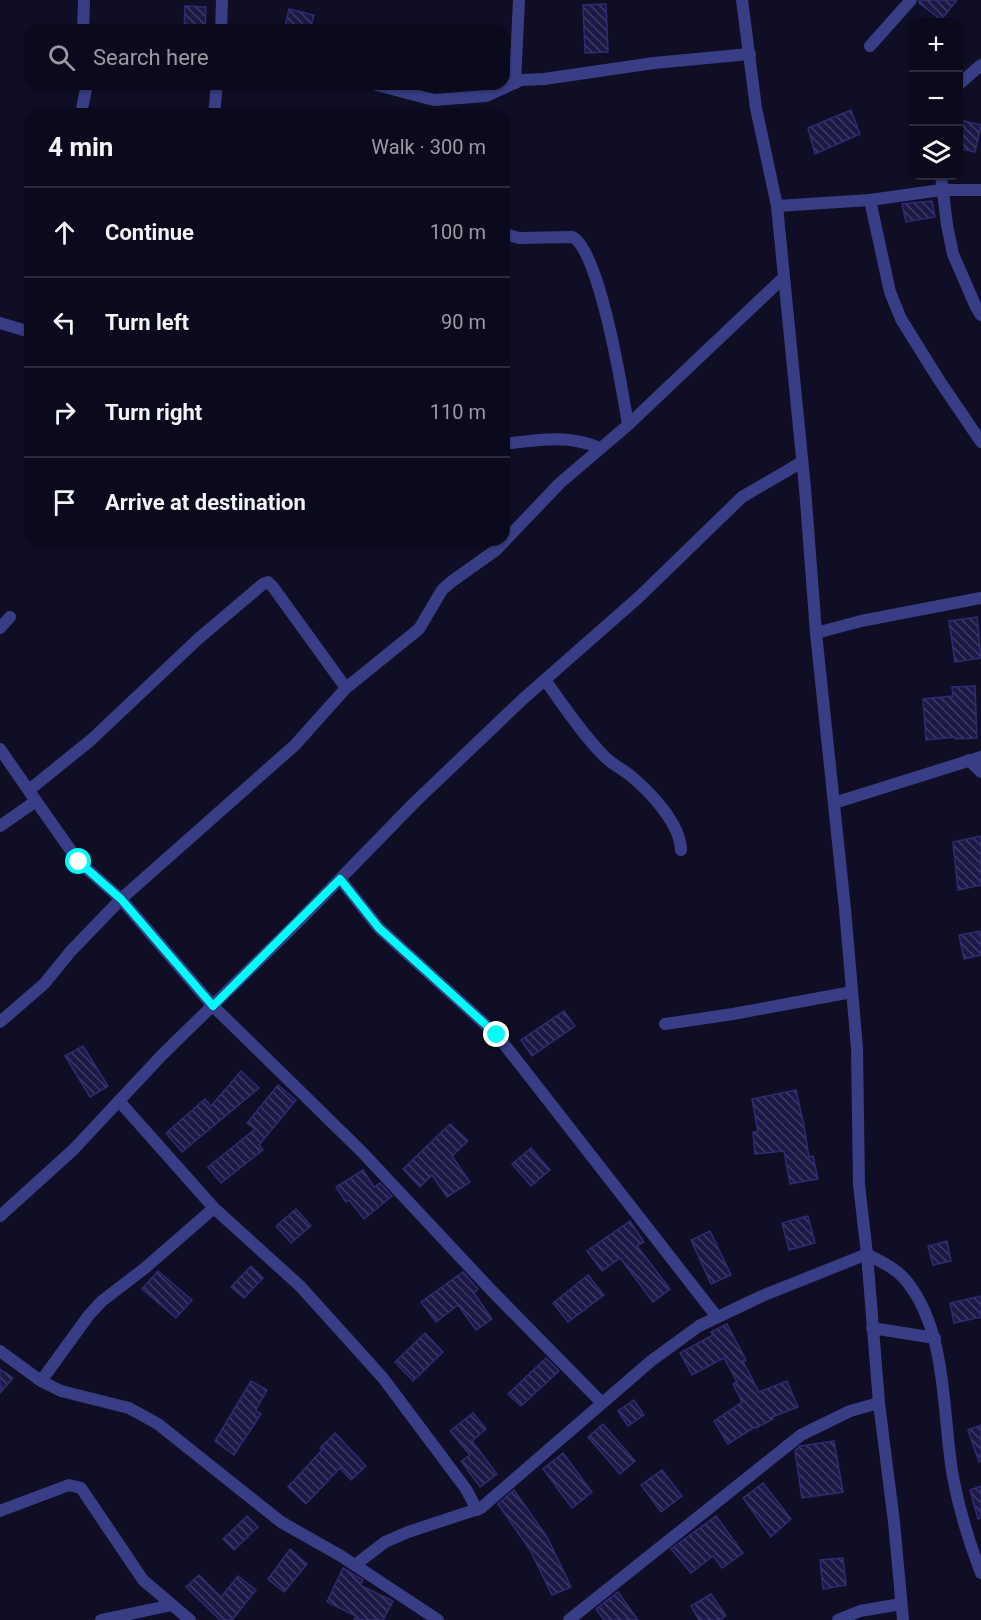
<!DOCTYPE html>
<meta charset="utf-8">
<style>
:root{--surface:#0b0a1c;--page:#191829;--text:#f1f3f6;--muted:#9a9aa3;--line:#2b2b3b}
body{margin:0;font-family:Roboto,sans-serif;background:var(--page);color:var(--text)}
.controls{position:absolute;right:18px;top:18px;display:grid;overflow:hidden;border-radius:12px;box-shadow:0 2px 4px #0004}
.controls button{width:54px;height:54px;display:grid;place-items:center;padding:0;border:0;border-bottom:2px solid var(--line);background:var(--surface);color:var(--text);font:30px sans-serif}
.stop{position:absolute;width:18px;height:18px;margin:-14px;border:4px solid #00fdf7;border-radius:50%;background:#fff}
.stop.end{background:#00fdf7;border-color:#fff;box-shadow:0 2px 6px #0008}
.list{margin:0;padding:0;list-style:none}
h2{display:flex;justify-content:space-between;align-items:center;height:78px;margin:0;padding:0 24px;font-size:26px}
h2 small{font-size:20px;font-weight:400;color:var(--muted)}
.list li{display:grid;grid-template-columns:39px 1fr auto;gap:18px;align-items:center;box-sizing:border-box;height:90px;padding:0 24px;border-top:2px solid var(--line)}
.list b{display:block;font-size:22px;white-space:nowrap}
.list em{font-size:20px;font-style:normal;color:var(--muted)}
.icon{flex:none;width:33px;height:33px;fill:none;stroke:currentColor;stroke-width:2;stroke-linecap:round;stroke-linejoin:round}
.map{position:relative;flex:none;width:981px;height:1620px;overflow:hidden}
.search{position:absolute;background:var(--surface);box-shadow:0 2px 4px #0004;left:24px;top:24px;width:486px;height:66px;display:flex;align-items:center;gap:15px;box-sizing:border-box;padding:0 21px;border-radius:18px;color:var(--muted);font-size:22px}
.panel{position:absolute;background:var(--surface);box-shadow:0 2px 4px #0004;left:24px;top:108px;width:486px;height:438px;border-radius:18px}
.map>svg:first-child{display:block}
.building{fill:url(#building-back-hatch);stroke:#302a74;stroke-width:1.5}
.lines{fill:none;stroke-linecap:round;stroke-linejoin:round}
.minor{stroke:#373e86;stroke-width:12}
.route{stroke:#00fdf7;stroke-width:8}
</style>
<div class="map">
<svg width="981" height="1620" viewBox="0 0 981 1620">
<defs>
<pattern id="building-back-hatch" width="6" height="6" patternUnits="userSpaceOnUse" patternTransform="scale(1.5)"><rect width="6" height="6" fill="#1d1947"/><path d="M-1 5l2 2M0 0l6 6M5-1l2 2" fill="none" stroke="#3d3a63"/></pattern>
</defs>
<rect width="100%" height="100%" fill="#0f0e25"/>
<g class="building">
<path d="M919 0H957L941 20 919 3Z"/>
<path d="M606 4 608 52 585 53 583 5Z"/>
<path d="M185 6 206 7 205 30H184Z"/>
<path d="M289 9 314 15 310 30H284Z"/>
<path d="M851 110 860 134 815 154 808 128Z"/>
<path d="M960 120 981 125 975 152 958 148Z"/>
<path d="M932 201 935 217 906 222 902 204Z"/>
<path d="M977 617 981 658 955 662 949 621Z"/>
<path d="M975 686 977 738 955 739V737L926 740 923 699 953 696 952 687Z"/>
<path d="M981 836V885L958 890 953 842Z"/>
<path d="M981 931V955L964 959 959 935Z"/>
<path d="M564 1011 575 1026 532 1056 521 1040Z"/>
<path d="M83 1046 108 1086 90 1097 65 1056Z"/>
<path d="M241 1071 259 1088 182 1152 166 1133 205 1099 211 1106Z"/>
<path d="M278 1085 296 1100 259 1145 263 1150 221 1183 208 1167 255 1129 247 1123Z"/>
<path d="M796 1090 804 1126 809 1157 813 1156 818 1179 790 1184 784 1151 755 1154 753 1132H758L752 1099Z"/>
<path d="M450 1124 468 1141 452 1156 470 1182 447 1197 432 1175 420 1187 403 1169Z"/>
<path d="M531 1148 550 1170 531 1186 512 1164Z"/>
<path d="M363 1170 374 1187 380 1183 392 1196 364 1219 349 1200 346 1202 336 1187Z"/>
<path d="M296 1209 311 1226 291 1243 276 1226Z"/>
<path d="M808 1216 815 1243 789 1250 782 1223Z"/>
<path d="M630 1221 644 1242 637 1246 670 1289 653 1302 620 1258 602 1271 587 1251Z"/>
<path d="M710 1231 731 1275 711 1284 691 1240Z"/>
<path d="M947 1241 951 1261 933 1265 928 1246Z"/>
<path d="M251 1266 263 1278 244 1298 231 1287Z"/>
<path d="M158 1271 192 1300 176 1318 142 1289Z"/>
<path d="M463 1272 478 1289 474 1293 492 1319 476 1330 458 1305 436 1322 421 1302Z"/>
<path d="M588 1275 604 1295 568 1322 553 1303Z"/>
<path d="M981 1296V1317L954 1323 950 1303Z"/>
<path d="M727 1324 746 1360 743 1361 759 1392 787 1381 798 1407 772 1417 773 1419 756 1428 755 1427 728 1444 714 1421 742 1402 733 1384 737 1382 724 1358 692 1375 680 1353 713 1335 711 1332Z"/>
<path d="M425 1333 443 1352 413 1381 395 1362Z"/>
<path d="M546 1358 559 1371 521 1406 508 1394Z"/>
<path d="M0 1369 13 1378 0 1393Z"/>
<path d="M251 1381 267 1390 256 1410 261 1414 234 1455 215 1441Z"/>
<path d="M634 1400 644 1415 628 1426 618 1411Z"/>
<path d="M473 1413 486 1429 472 1441 497 1474 480 1487 461 1461 470 1455 450 1431Z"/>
<path d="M603 1424 635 1461 620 1474 588 1437Z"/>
<path d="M981 1425V1461L979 1462 968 1430Z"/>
<path d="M335 1433 366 1466 351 1480 340 1468 306 1504 288 1487 322 1450 320 1448Z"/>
<path d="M834 1441 843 1492 802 1498 795 1451 800 1446Z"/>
<path d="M563 1453 592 1492 572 1508 543 1469Z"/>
<path d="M662 1470 682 1496 661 1512 641 1485Z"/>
<path d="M763 1483 791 1519 771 1537 743 1498Z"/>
<path d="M981 1486V1518L978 1519 970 1490Z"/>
<path d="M514 1490 547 1537 571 1587 552 1595 530 1550 498 1504Z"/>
<path d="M247 1516 258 1527 234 1550 223 1539Z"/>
<path d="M716 1516 743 1553 722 1568 713 1556 691 1573 671 1549Z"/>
<path d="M290 1549 307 1564 284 1592 268 1579Z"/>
<path d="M843 1558 846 1585 823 1589 820 1560Z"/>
<path d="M343 1568 363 1580 360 1585 393 1601 383 1620H354L356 1616 327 1602Z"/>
<path d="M199 1575 221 1597 238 1576 256 1590 232 1620H220L186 1587Z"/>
<path d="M618 1592 638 1620H604L596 1609Z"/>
<path d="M711 1594 726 1616 719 1620H699L691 1606Z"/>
</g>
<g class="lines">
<g class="minor">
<path d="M742 0 756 108 777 206 805 488 816 633 845 909 857 1048 859 1185 867 1254 879 1403 894 1522 903 1620"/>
<path d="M83 30 84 0"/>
<path d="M221 30 222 0"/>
<path d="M870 46 911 0"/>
<path d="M515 83 519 0"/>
<path d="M373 84 434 100 486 96 521 80 544 79 654 63 750 54"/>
<path d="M958 85 981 65"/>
<path d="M81 114 87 84"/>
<path d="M214 114 217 84"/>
<path d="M941 176 947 225 953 254 976 307 981 315"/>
<path d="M870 200 890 292 901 319 939 380 981 442"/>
<path d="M777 206 870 200 941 190H981"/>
<path d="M504 234 519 238 572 237C599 247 623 394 628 425"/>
<path d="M0 323 30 332"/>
<path d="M504 444C536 440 570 434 599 448"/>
<path d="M0 628 10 617"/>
<path d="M816 633 861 621 981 598"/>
<path d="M545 680C564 706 582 734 605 757 612 764 622 769 631 776 651 793 680 823 681 850"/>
<path d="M0 749 36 801 0 826"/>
<path d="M969 760 981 772"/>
<path d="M29 790 91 740 198 639 263 584 268 582 273 587 346 688"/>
<path d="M36 801 79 862 121 899 213 1006 362 1152 492 1291 602 1403"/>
<path d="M834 803 981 757"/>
<path d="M340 879 379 928 497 1035 717 1317"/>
<path d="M0 1022 44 984 70 952 121 899 295 745 346 688 419 629 442 590 451 582 496 550 560 483 628 425 783 278"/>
<path d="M665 1024 733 1014 852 992"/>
<path d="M119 1101 214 1208 300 1286 383 1378 466 1489 477 1510"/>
<path d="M0 1216 73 1150 162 1055 298 922 415 802 523 699 639 597 742 497 802 462"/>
<path d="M872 1328 935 1338"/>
<path d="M0 1351 41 1381 61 1391 129 1408 158 1424 281 1522 341 1556 438 1620"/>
<path d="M41 1381 89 1315 102 1301 145 1268 214 1208"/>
<path d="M0 1511 69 1485 81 1488 143 1580 190 1620"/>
<path d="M355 1565 385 1542 408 1532 481 1508 651 1361 699 1326 762 1296 867 1254C881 1262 898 1269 908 1283 948 1335 942 1414 953 1477 959 1509 969 1542 981 1573"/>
<path d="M101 1620 172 1605"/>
<path d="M569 1620 801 1435 850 1411 879 1403"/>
<path d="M838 1620 860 1611 901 1604"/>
</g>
</g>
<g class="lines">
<path class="route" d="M79 862 121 899 213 1006 340 879 379 928 497 1035"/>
</g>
</svg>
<div class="controls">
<button>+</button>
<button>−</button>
<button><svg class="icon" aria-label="layers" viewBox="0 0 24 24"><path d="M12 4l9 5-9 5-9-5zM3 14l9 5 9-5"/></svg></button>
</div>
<div class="stop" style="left:79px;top:862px"></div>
<div class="stop end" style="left:497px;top:1035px"></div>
<div class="search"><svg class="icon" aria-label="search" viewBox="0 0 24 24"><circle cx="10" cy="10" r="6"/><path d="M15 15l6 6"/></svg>Search here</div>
<section class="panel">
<h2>4 min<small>Walk · 300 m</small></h2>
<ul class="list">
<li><svg class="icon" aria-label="ahead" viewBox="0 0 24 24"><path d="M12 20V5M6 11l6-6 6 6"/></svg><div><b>Continue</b></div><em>100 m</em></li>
<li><svg class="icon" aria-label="left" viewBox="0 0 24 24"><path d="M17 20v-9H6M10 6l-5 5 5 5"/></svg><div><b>Turn left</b></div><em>90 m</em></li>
<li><svg class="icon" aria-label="right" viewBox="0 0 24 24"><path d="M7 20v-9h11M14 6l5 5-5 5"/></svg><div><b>Turn right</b></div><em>110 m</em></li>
<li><svg class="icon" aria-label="arrive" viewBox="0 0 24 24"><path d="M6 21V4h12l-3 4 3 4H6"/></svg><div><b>Arrive at destination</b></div></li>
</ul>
</section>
</div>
